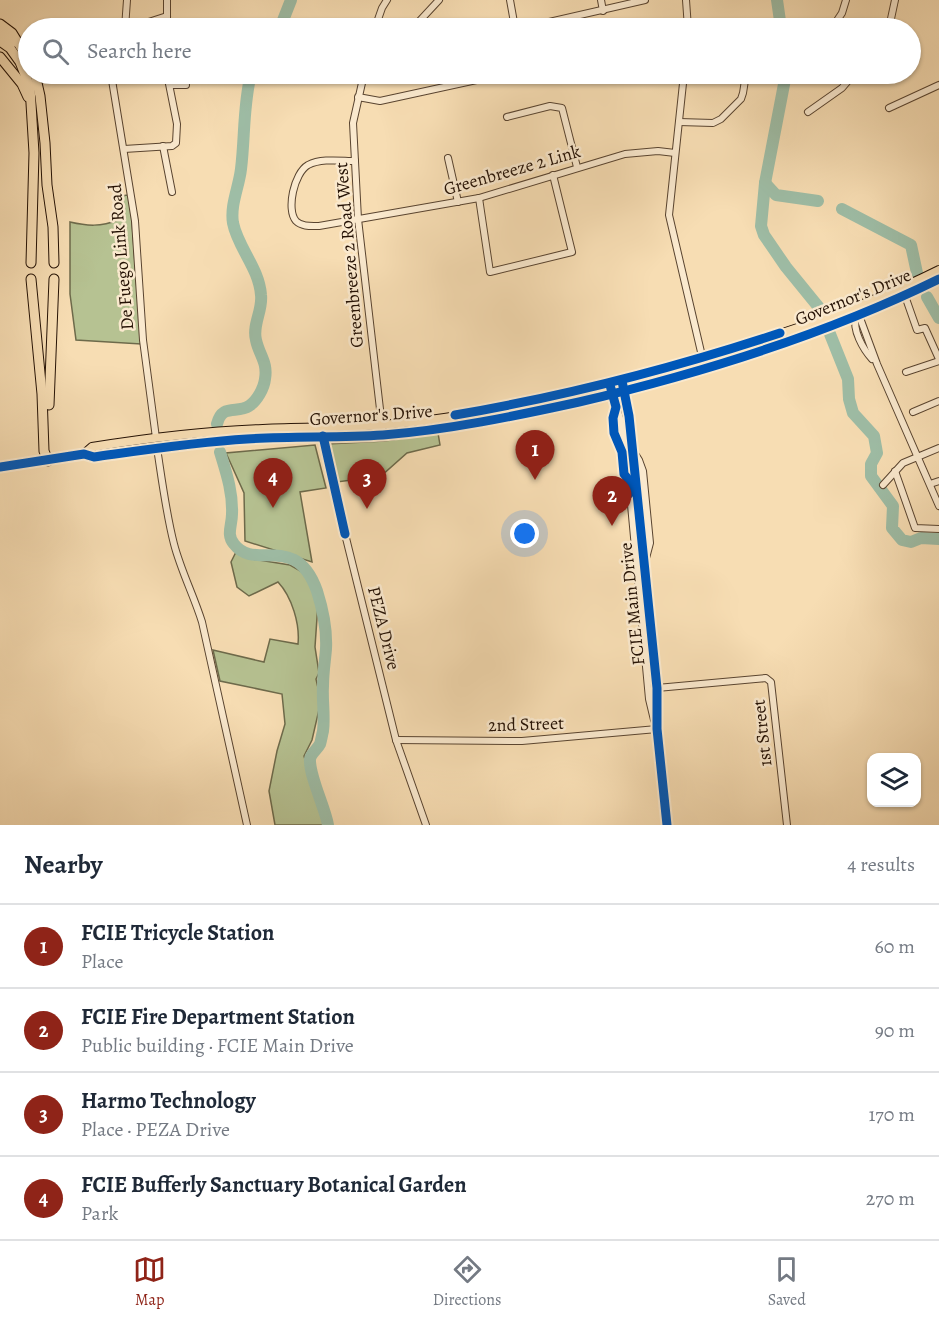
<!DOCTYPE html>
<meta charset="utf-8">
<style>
:root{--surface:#fff;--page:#f2f2f3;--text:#1f2937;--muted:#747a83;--line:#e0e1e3;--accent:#8f2418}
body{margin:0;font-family:Alegreya,serif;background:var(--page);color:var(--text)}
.controls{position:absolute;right:18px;bottom:18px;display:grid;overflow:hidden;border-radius:12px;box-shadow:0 2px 4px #0004}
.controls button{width:54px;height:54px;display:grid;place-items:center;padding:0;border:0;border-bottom:2px solid var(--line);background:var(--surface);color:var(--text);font:30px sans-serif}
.you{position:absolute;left:525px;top:534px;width:21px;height:21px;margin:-15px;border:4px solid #fff;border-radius:50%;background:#1a73e8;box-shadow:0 0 0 9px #1a73e833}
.badge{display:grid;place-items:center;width:39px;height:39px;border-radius:50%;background:var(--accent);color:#fff;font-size:20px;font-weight:700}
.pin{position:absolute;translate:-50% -50px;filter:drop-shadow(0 2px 3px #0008)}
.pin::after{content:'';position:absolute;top:32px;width:21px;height:18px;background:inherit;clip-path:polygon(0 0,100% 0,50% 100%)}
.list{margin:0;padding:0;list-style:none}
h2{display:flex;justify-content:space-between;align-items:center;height:78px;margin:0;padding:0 24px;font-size:26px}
h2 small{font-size:20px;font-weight:400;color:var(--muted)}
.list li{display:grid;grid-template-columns:39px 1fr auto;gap:18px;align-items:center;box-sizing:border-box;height:84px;padding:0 24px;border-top:2px solid var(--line)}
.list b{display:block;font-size:22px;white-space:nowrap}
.list p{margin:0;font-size:20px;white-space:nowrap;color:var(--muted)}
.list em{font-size:20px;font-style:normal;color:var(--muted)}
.icon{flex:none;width:33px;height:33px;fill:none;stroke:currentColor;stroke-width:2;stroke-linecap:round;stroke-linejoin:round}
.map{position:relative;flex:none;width:939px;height:825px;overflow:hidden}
.search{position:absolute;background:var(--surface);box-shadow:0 2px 4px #0004;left:18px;right:18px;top:18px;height:66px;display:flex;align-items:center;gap:15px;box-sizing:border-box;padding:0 21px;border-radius:33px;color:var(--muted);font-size:22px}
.sheet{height:414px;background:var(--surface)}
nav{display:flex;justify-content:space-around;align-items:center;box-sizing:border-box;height:84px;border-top:2px solid var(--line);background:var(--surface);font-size:16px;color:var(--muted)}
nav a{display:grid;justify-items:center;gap:3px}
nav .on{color:var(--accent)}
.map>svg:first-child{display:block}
.green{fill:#b6c292;stroke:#6d6a4b;stroke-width:1.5}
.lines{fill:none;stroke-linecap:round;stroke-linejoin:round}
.river{stroke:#9ebda6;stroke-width:12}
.minor-casing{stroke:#594430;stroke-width:8}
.major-casing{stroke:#241104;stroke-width:10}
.highway-casing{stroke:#241104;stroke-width:11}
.minor{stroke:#fae9ce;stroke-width:6}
.major{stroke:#f7ddb3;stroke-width:8}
.highway{stroke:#f7ddb3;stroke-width:9}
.cycleway-casing{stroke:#fae9ce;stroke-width:13}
.cycleway{stroke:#0057b8;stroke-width:9}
.labels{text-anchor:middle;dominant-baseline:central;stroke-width:5;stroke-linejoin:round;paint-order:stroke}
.street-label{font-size:18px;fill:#241104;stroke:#fae9ce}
</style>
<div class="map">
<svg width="939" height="825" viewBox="0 0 939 825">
<rect width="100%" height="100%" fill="#f7ddb3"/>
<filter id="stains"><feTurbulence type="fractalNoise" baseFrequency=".00333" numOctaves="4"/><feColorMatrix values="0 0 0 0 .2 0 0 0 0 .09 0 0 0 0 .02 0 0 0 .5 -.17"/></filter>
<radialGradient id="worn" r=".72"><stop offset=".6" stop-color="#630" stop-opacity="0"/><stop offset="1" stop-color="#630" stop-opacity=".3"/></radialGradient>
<g class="green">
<path d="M130 195 141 344 76 340 70 294V222C87 226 101 227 118 220L116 196Z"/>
<path d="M438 433 440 445 407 453 381 476 337 482 327 444 384 441Z"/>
<path d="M315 445 326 488 300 492 312 562 245 541 244 493 226 453Z"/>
<path d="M236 552 252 559 290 565 304 573 316 594 318 603 315 647 319 673 316 679 321 701 312 740 304 756 324 825H275L269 791 277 751 285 724 282 694 220 681 213 650 264 662 270 639 298 644C300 624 292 597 278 582L249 596 237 587 231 562Z"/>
</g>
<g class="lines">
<g class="river">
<path d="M777 0 781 28"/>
<path d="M280 28 291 0"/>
<path d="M786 74 765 183 761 226 764 235 786 267 821 310"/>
<path d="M765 183 776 195 818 201"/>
<path d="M842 209 911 245 917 273"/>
<path d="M927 297 939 318"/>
<path d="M830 334 848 379 849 399 853 413 874 436 877 453 871 464V476L893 506 892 528 902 540 911 542 921 538 939 539"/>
<path d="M217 424C222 403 237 414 249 406 257 401 264 388 265 379 268 362 259 355 256 340 252 325 263 310 261 295 259 268 238 248 233 223 230 205 239 187 241 169 245 137 243 105 251 74"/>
<path d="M220 452C226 472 233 492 232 514 232 525 226 535 234 544 255 572 296 531 317 591 323 610 327 630 326 649 325 661 323 673 323 686 322 700 325 716 323 731 322 735 321 741 320 744 317 750 311 753 310 759 309 776 325 807 328 825"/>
</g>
<defs>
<g id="minor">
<path d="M167 0V28"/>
<path d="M510 0 515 28"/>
<path d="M601 0 603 11"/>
<path d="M686 0 688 28"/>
<path d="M126 26 133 27 167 16"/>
<path d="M125 28 127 0"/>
<path d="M375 28 382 8 387 0"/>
<path d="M413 28 439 0"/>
<path d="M523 28 645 0"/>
<path d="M832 28 842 13 846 0"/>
<path d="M889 28 895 0"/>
<path d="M111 74 135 221 143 340 156 438"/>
<path d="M364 74 353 123 358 219 383 435"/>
<path d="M684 74 669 215 705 369"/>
<path d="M170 85H186"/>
<path d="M358 97 380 101 504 74"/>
<path d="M889 108 939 85"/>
<path d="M808 112 842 88 854 74"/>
<path d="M507 117 550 106 562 108 577 167"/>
<path d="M679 122 713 123 721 119 741 99 743 93 746 74"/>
<path d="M163 146 172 192"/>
<path d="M124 149 172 146 176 143 177 124 167 74"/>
<path d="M448 158 458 202"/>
<path d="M355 161C341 161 322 158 308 165 294 173 286 210 296 221 302 227 311 226 319 226L479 198 625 154 658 151 675 153"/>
<path d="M479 198 490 272 572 252 553 175"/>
<path d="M904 293 917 330 925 328 939 359"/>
<path d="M855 315 860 318 877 364 939 506"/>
<path d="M856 316C852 330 863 349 872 359"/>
<path d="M906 372 939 361"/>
<path d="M622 380 629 416 657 688V729L667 825"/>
<path d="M610 383 620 418 626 451 649 699 654 720"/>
<path d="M616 407C610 431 620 436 622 458"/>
<path d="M913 412 939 401"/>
<path d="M323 436 345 534 396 740 426 825"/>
<path d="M157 448C162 480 166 513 174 544 181 571 194 596 202 622L247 825"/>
<path d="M634 452 639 460 643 471 650 543 645 562"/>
<path d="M895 471 915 528 939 529"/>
<path d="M930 484 939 481"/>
<path d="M883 485 903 463 939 448"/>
<path d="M657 688 766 678 771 682 787 825"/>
<path d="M396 740 522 741 657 729"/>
</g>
<g id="major">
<path d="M84 454 92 447C148 438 206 431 263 429 303 427 342 428 381 425 470 419 567 395 653 371 750 345 849 315 939 270"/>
<path d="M0 467 84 454 94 457C144 450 196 442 247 439 292 436 338 438 383 435 448 430 515 416 579 402 702 373 825 335 939 279"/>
</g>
<g id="highway">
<path d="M0 24 12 33 28 59"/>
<path d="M0 33 14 42"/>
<path d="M0 41 10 48 20 62 30 87 34 153 31 263"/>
<path d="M0 57 22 84 28 97"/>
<path d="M35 74 40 96 45 143 47 185 53 227 54 263"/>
<path d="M31 279 42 394 44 451 48 461"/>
<path d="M49 405 54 279"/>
</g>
</defs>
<use href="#minor" class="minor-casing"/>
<use href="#major" class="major-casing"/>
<use href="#highway" class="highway-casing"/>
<use href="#minor" class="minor"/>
<use href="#major" class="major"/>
<use href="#highway" class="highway"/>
<defs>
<g id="cycleway">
<path d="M622 381 629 416 657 688V729L667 825"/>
<path d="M610 385 616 407 613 418 614 433 622 452 624 474 628 479 629 494"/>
<path d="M455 415C566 396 674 368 780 333"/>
<path d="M323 436 345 534"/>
<path d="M0 467 84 454 94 457C144 450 196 442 247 439 292 436 338 438 383 435 448 430 515 416 579 402 702 373 825 335 939 279"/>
</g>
</defs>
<use href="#cycleway" class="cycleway-casing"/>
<use href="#cycleway" class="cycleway"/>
</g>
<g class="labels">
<g class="street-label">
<text transform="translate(512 170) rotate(-16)">Greenbreeze 2 Link</text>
<text transform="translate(349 255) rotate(-95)">Greenbreeze 2 Road West</text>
<text transform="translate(121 257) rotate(-95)">De Fuego Link Road</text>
<text transform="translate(853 297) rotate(-22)">Governor's Drive</text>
<text transform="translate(371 415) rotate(-4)">Governor's Drive</text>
<text transform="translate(632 604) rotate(-96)">FCIE Main Drive</text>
<text transform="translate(384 628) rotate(76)">PEZA Drive</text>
<text transform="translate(526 724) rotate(-2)">2nd Street</text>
<text transform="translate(762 733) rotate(-96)">1st Street</text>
</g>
</g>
<rect width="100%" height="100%" filter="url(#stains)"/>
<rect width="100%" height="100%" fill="url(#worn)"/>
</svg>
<div class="controls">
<button><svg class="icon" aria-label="layers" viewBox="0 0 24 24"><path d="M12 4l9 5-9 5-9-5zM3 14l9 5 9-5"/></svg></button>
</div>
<div class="you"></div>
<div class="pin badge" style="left:535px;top:480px">1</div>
<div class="pin badge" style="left:612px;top:526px">2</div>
<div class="pin badge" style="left:367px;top:509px">3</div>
<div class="pin badge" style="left:273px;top:508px">4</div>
<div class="search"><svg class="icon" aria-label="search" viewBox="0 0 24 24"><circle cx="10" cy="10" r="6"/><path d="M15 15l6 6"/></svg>Search here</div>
</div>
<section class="sheet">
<h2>Nearby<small>4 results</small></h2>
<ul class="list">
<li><span class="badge">1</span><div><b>FCIE Tricycle Station</b><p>Place</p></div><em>60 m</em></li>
<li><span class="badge">2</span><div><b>FCIE Fire Department Station</b><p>Public building · FCIE Main Drive</p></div><em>90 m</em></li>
<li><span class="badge">3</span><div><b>Harmo Technology</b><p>Place · PEZA Drive</p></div><em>170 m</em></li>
<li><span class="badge">4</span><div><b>FCIE Bufferly Sanctuary Botanical Garden</b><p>Park</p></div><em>270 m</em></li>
</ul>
</section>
<nav>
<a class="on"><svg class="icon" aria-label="map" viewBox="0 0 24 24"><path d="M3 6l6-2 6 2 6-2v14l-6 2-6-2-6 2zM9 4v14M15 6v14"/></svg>Map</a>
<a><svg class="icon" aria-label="directions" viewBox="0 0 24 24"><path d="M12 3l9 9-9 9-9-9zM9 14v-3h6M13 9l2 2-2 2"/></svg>Directions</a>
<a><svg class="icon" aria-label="saved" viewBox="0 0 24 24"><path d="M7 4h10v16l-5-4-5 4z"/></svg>Saved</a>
</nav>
